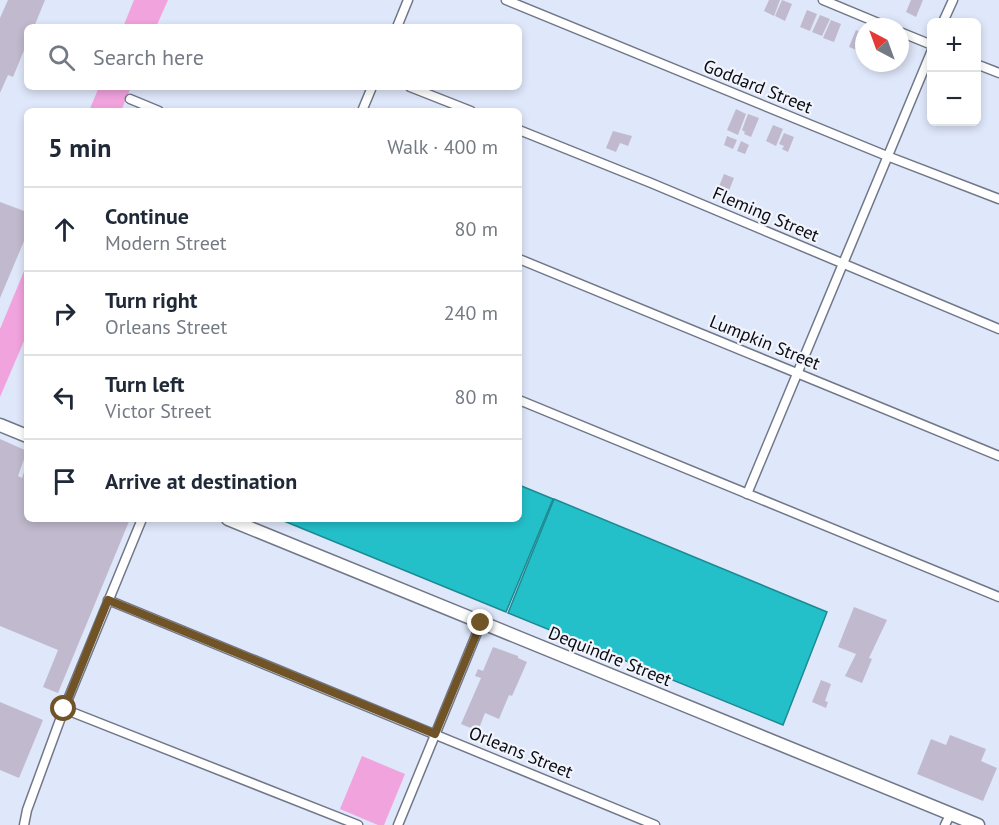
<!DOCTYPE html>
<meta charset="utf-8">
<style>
:root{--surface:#fff;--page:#f2f2f3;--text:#1f2937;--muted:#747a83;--line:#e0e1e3}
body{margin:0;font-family:"PT Sans",sans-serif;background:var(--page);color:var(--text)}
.controls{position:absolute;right:18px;top:18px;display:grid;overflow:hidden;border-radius:9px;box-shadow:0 3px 9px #0003}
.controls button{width:54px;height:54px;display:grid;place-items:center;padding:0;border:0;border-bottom:2px solid var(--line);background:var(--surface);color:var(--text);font:30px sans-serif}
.compass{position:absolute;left:855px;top:18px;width:54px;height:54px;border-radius:50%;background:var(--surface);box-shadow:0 3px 9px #0003;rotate:319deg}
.stop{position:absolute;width:18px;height:18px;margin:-14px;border:4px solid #705427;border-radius:50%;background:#fff}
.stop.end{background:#705427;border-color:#fff;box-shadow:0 2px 6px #0008}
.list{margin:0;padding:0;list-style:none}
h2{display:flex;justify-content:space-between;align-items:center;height:78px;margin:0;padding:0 24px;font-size:26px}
h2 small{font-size:20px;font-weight:400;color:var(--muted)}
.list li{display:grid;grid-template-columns:39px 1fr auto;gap:18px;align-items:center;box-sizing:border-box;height:84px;padding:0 24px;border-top:2px solid var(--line)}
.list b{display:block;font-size:22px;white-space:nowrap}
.list p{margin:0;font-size:20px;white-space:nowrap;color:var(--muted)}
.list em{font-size:20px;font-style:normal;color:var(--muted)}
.icon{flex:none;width:33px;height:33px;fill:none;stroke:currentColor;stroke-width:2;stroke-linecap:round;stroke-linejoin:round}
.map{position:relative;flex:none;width:999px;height:825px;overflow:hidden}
.search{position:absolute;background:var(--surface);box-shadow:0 3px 9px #0003;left:24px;top:24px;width:498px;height:66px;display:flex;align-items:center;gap:15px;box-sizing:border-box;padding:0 21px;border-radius:9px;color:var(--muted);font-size:22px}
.panel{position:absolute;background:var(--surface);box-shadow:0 3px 9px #0003;left:24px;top:108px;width:498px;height:414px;border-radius:9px}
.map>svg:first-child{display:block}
.green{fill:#f1a3de}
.water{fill:#24c0ca;stroke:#1c8a92;stroke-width:1.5}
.building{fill:#c1bace}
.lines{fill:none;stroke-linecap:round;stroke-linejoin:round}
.street-casing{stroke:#707788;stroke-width:11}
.secondary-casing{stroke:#707788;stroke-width:15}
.street{stroke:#fff;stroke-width:8}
.secondary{stroke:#fff;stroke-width:12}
.route{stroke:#705427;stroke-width:8}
.labels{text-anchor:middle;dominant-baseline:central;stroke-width:4.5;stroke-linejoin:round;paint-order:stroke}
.street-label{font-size:18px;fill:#090b11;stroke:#f1f4fc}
</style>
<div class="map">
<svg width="999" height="825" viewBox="0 0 999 825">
<rect width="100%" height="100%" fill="#dfe7fa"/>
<g class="green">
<path d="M134 0H168L156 27H123Z"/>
<path d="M99 87H131L121 111H89Z"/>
<path d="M27 264V334L0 397V329Z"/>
<path d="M362 756 405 774 384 825H378L340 809Z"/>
</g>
<g class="water">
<path d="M519 485 553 499 506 612 279 519H519Z"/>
<path d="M554 499 827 612 783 725 508 613Z"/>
</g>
<g class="building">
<path d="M8 0H45L34 27H27V43L13 77 8 75 0 93V18Z"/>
<path d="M769 0H780L774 16 764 11Z"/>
<path d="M782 0 792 4 785 21 775 16Z"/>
<path d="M911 0H923L916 17 906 12Z"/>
<path d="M807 10 817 14 810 31 800 27Z"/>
<path d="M820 15 830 19 822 36 812 32Z"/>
<path d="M831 20 841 24 834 42 823 38Z"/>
<path d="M856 30 864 34V39L859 51 849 47Z"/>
<path d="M736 109 746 114 738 135 727 130Z"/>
<path d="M748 114 759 118 751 137 744 134 745 132 742 130Z"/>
<path d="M773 125 783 129 776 146 766 141Z"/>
<path d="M613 131 632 136 628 146 620 143 616 152 606 148Z"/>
<path d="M784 133 794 137 788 152 782 149 784 146 779 144Z"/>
<path d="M727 136 737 140 733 149 724 145Z"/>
<path d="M741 141 749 145 745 154 737 151Z"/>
<path d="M724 174 734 178 726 198 716 194Z"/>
<path d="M0 202 27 212V234L0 298Z"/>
<path d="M0 439 27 451 18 476 22 478 25 470H27V519H130L58 693 43 687 58 650 0 626Z"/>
<path d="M854 607 887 620 869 658 872 659 862 683 845 676 856 654 838 647Z"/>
<path d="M493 647 518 656V658L527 662 512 696 509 695 499 719 485 713 478 731 461 724 481 678 475 676 478 669 483 671Z"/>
<path d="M821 680 831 684 825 701 828 702 826 708 812 702Z"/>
<path d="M0 702 43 720 19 778 0 770Z"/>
<path d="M950 735 986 749 981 761 997 768 983 801 917 774 931 739 946 745Z"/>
</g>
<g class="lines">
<defs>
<g id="street">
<path d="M506 0 887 156 999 199"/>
<path d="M823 0 888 27"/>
<path d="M943 22 953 0"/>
<path d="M397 27 408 0"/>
<path d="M900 32 932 45"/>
<path d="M976 64 999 73"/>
<path d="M410 87 471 111"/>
<path d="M130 99 159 111"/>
<path d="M362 111 372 87"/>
<path d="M519 130 651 183 999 329"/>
<path d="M519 259 999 456"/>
<path d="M519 400 999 597"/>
<path d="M747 494 932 50"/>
<path d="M108 600 655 825"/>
<path d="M64 709 358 825"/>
<path d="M24 825 27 810 64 709 142 519"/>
<path d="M398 825 481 623"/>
<path d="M945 825 950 815"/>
</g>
<g id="secondary">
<path d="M0 425 27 436"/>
<path d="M228 519 978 825"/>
</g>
</defs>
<use href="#street" class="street-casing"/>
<use href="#secondary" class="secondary-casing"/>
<use href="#street" class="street"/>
<use href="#secondary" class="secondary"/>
</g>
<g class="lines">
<path class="route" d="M64 709 108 600 435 734 481 623"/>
</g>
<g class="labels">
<g class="street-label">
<text transform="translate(758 86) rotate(22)">Goddard Street</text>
<text transform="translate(766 214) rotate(23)">Fleming Street</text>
<text transform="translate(765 342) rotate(22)">Lumpkin Street</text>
<text transform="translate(610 656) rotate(22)">Dequindre Street</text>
<text transform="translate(521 752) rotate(22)">Orleans Street</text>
</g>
</g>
</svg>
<div class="controls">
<button>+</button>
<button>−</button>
</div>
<svg class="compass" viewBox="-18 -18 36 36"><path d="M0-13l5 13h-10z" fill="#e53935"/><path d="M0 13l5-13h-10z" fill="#747a83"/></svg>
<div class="stop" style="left:64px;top:709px"></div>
<div class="stop end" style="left:481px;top:623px"></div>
<div class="search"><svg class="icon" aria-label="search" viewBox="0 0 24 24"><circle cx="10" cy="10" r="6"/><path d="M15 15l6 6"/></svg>Search here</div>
<section class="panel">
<h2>5 min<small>Walk · 400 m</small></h2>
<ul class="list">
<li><svg class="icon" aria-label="ahead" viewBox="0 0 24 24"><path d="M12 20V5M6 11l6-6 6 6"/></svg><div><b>Continue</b><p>Modern Street</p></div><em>80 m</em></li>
<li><svg class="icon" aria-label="right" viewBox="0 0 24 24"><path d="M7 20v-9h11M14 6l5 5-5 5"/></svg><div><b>Turn right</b><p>Orleans Street</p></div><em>240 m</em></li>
<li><svg class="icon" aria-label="left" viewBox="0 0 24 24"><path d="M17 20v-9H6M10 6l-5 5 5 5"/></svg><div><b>Turn left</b><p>Victor Street</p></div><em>80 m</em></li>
<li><svg class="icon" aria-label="arrive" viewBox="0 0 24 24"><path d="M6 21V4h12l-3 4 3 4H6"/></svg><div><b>Arrive at destination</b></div></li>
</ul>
</section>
</div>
